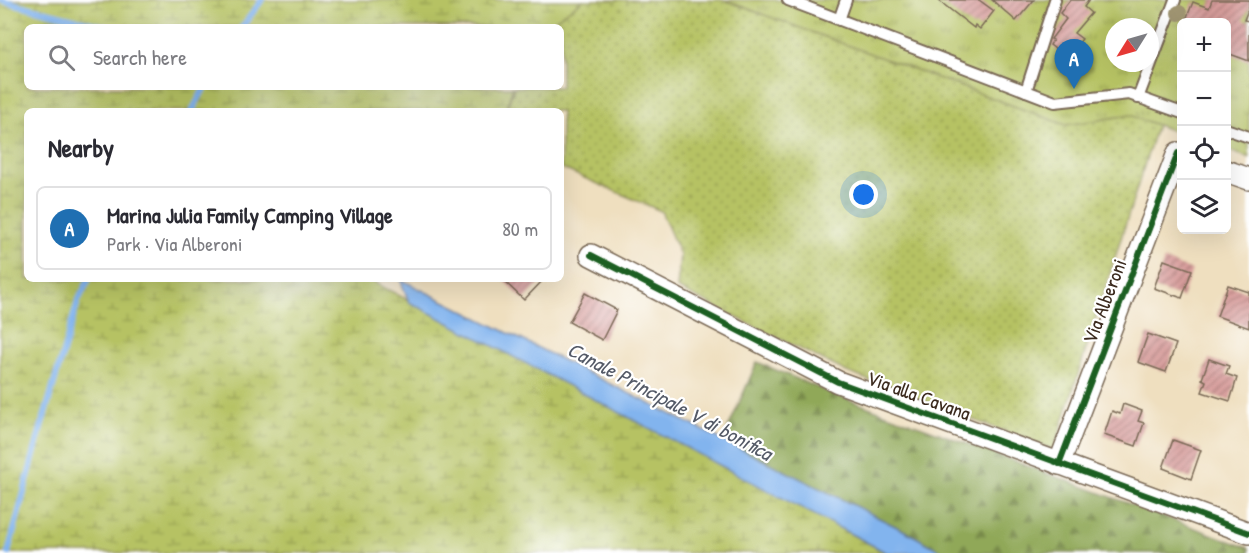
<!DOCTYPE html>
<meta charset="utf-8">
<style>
:root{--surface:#fff;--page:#f2f2f3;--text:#2b2b33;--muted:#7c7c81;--line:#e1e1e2;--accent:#1f6fb2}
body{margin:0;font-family:"Patrick Hand",sans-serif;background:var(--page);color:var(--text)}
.controls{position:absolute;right:18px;top:18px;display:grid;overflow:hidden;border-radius:9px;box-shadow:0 6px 24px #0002}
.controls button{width:54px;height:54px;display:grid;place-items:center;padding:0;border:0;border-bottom:2px solid var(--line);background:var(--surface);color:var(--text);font:30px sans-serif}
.compass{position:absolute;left:1105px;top:18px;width:54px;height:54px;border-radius:50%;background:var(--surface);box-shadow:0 6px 24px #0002;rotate:233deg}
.you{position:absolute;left:864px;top:195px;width:21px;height:21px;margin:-15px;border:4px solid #fff;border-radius:50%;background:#1a73e8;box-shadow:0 0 0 9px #1a73e833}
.badge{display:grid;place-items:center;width:39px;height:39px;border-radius:50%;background:var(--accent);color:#fff;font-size:20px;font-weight:700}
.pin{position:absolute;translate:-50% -50px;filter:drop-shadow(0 2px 3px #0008)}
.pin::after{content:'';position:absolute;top:32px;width:21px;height:18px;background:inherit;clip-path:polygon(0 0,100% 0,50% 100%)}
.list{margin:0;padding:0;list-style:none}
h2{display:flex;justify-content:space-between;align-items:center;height:78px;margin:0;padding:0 24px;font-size:26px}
h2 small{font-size:20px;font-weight:400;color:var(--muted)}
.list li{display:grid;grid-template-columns:39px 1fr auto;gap:18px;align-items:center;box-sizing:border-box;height:84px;margin:0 12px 12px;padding:0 12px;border:2px solid var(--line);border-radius:9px}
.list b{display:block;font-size:22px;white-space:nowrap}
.list p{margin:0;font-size:20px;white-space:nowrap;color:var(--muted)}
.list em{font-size:20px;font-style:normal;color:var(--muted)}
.icon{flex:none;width:33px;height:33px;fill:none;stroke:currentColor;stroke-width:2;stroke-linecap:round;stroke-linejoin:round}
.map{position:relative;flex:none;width:1249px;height:553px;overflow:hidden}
.search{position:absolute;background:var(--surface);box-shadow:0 6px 24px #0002;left:24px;top:24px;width:540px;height:66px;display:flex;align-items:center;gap:15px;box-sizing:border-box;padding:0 21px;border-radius:9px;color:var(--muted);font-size:22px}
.panel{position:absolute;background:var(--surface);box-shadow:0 6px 24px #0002;left:24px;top:108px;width:540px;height:174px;border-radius:9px}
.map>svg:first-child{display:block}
.grass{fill:url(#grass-dots);stroke:#787640;stroke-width:1.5}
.forest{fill:url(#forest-firs);stroke:#66693c;stroke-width:1.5}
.wetland{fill:url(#wetland-marsh);stroke:#787640;stroke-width:1.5}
.park{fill:url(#park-tufts);stroke:#787640;stroke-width:1.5;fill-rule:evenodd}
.water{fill:#82b4ee;stroke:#5e6f86;stroke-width:1.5}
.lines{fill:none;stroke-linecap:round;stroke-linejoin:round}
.stream{stroke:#82b4ee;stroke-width:6}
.building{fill:url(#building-hatch)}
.lane-casing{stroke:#7a6956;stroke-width:14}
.street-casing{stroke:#7a6956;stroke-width:24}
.lane{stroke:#fff;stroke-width:10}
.street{stroke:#fff;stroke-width:21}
.cycleway-casing{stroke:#fff;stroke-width:10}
.cycleway{stroke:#1b5e20;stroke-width:6}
.tree{fill:#a09572}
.labels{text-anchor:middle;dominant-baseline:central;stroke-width:4.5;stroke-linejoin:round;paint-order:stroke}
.street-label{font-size:20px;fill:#3b2a1e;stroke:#fff}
.water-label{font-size:21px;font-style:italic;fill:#545a67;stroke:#fff}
</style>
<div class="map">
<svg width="1249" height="553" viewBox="0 0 1249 553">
<defs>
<pattern id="grass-dots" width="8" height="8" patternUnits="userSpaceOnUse" patternTransform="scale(1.5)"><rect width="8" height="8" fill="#b6c263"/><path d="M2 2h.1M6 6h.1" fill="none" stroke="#959e51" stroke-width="1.8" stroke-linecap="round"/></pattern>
<pattern id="forest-firs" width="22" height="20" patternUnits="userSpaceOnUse" patternTransform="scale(1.5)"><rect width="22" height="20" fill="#90a859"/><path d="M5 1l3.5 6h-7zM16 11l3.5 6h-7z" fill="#778949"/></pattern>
<pattern id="wetland-marsh" width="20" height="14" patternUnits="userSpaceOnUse" patternTransform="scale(1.5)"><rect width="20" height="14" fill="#b6c263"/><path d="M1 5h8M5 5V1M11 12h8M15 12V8" fill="none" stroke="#959e51"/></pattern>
<pattern id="park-tufts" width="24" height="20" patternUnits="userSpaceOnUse" patternTransform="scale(1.5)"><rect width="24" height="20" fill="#b6c263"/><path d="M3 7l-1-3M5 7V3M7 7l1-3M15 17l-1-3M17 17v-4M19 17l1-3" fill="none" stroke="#959e51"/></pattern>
<pattern id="building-hatch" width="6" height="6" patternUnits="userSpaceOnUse" patternTransform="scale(1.5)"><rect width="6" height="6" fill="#d79d9b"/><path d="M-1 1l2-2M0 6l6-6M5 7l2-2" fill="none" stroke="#b0807e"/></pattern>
</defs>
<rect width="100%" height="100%" fill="#fff"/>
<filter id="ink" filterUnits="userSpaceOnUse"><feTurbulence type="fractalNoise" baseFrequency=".0167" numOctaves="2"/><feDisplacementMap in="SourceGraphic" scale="12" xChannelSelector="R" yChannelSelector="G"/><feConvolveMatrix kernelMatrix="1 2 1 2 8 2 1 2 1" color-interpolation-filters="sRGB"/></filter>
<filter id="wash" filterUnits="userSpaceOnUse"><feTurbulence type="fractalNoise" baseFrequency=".008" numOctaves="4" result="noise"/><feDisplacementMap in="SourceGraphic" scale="24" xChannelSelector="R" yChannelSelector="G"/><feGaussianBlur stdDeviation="1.35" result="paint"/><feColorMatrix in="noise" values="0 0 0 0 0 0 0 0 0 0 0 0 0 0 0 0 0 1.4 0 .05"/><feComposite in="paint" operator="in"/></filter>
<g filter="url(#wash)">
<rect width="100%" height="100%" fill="#efdfbf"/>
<path class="grass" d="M583 0H724L1066 125 1130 115 1157 125 1054 450 847 372 677 288 680 255 661 211 561 168V111H506L514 87H561V27H545Z"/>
<path class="forest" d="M757 362 833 394 1249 548V553H945L907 532 723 440Z"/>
<path class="wetland" d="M0 0H583L545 27H27V87H513L505 111H27V279H368L887 553H0Z"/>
<path class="park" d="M724 0H1249V158L1227 150 1226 22H1182L1181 134 1130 115 1066 125ZM1114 27H1150V63H1114Z"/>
<path class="water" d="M400 279 907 532 945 553H887L409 302Z"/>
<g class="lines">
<g class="stream">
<path d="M0 0 106 27"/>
<path d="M242 27 262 0"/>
<path d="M192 111 205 87"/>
<path d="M8 553 41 428 78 301 89 279"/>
</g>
</g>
<g id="blocks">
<g class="building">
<path d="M938 0H979L994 11 980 29 975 25 974 28Z"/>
<path d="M992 0H1034L1016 21Z"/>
<path d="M1070 0H1089L1084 7 1091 13 1074 33 1082 39 1067 58 1050 45 1053 40 1051 39 1066 19 1060 13Z"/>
<path d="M1212 0H1249V7L1244 20 1249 21V61L1227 53V22H1185L1193 2 1209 8Z"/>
<path d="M1164 260 1192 270 1182 298 1154 288Z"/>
<path d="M502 279H544L524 300Z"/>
<path d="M1228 285 1249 292V328L1217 316Z"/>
<path d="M585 293 617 310 602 340 569 322Z"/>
<path d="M1148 334 1176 344 1166 372 1138 362Z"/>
<path d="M1209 359 1229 366 1226 374 1237 378 1230 401 1202 392 1206 381 1202 379Z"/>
<path d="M1123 404 1142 411 1138 421 1144 423 1136 446 1104 435 1112 411 1120 414Z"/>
<path d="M1173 440 1201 450 1191 479 1163 468Z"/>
</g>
</g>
</g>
<g filter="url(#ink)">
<use href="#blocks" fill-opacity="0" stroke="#7a6956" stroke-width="1.5"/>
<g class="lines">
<defs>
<g id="lane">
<path d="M788 0 1055 102 1129 94 1182 113"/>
<path d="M839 20 846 0"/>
<path d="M1026 91 1055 0"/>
<path d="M1138 98 1175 0"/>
<path d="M1226 129 1249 137"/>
</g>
<g id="street">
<path d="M1226 171 1249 179"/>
<path d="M591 255 838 382 1249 533"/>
<path d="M1059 464 1178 153 1182 154"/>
</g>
</defs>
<use href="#lane" class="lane-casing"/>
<use href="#street" class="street-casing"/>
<use href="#lane" class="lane"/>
<use href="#street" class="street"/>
<defs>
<g id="cycleway">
<path d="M591 255 838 382 1249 533"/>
<path d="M1059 464 1178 153 1182 154"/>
</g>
</defs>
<use href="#cycleway" class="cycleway-casing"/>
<use href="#cycleway" class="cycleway"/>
</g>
<circle class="tree" cx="1179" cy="13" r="8"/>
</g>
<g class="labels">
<g class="street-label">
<text transform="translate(1104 301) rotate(-69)">Via Alberoni</text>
<text transform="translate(919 395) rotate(20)">Via alla Cavana</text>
</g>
<g class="water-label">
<text transform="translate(670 401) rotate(28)">Canale Principale V di bonifica</text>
</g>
</g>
</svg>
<div class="controls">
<button>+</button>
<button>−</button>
<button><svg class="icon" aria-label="locate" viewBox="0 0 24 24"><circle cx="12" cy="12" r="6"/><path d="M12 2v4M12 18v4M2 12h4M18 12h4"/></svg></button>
<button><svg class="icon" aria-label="layers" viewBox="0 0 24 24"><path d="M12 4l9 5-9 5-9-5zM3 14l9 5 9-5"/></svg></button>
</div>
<svg class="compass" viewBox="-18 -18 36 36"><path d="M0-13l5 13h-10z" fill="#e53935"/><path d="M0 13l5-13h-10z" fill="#7c7c81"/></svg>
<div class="you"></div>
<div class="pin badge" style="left:1074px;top:89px">A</div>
<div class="search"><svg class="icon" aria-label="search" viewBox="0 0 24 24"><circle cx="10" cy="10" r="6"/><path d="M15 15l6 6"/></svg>Search here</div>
<section class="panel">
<h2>Nearby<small></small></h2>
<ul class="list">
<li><span class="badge">A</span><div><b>Marina Julia Family Camping Village</b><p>Park · Via Alberoni</p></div><em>80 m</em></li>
</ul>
</section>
</div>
